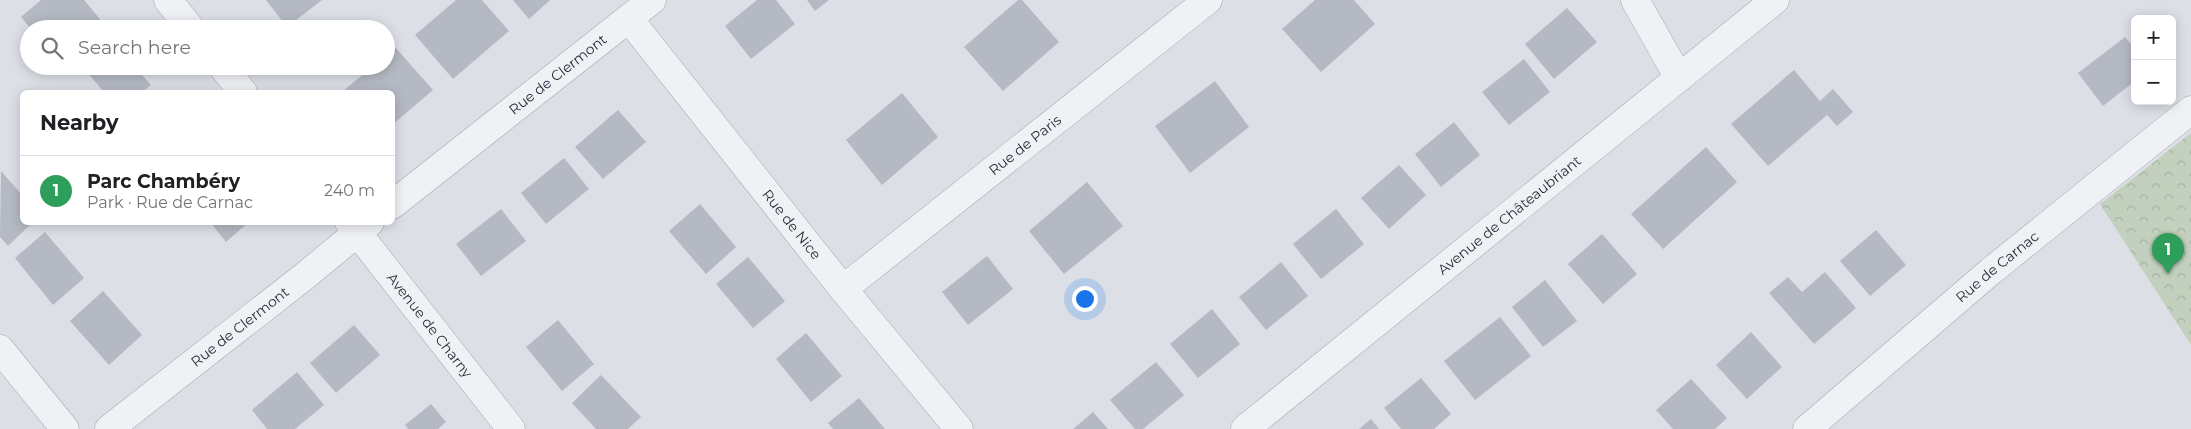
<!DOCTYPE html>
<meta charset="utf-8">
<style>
:root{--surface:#fff;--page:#f6f6f6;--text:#202124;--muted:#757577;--line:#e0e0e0;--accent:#cc4056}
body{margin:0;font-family:Montserrat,sans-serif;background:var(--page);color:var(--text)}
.controls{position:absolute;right:15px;top:15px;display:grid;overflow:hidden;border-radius:8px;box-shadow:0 2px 12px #0003}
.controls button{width:45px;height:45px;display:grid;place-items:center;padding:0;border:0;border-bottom:1px solid var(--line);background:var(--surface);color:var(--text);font:25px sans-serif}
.you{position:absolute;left:1084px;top:298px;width:18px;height:18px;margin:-12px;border:4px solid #fff;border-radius:50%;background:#1a73e8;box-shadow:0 0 0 8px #1a73e833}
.badge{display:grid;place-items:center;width:32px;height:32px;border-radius:50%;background:var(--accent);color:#fff;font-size:16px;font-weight:700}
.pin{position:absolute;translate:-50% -41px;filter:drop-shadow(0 1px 2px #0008)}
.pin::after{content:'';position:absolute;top:26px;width:18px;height:15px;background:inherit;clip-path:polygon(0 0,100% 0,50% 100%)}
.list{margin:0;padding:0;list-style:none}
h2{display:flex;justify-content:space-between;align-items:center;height:65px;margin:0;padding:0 20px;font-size:21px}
h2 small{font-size:16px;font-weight:400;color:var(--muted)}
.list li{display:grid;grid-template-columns:32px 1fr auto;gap:15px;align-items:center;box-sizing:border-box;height:70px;padding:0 20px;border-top:1px solid var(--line)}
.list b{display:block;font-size:19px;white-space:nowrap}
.list p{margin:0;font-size:16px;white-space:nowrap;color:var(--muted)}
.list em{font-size:16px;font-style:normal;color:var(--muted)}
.icon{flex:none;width:28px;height:28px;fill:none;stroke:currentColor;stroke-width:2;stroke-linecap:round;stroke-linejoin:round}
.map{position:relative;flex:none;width:2191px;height:429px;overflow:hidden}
.search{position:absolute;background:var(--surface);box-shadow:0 2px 12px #0003;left:20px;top:20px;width:375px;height:55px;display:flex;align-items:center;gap:12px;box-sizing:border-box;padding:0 18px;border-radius:28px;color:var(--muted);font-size:19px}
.panel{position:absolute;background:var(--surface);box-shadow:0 2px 12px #0003;left:20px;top:90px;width:375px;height:135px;border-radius:8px}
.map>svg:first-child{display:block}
.park{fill:url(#park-crowns)}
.building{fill:#b4b9c3}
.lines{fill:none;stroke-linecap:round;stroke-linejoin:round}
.minor-casing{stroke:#a2a7b0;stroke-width:29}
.minor{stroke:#eff1f5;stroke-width:28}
.labels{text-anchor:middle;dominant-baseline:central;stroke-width:5;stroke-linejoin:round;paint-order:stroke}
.street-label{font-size:14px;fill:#262e3c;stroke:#ebeff4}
</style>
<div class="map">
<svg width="2191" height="429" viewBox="0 0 2191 429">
<defs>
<pattern id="park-crowns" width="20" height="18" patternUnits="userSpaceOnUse" patternTransform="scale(1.25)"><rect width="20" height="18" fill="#c2d0bd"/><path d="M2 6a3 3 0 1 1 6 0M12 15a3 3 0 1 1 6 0" fill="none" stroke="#a7b3a3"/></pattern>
</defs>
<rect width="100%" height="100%" fill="#dce0e6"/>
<path class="park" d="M2191 133V345L2100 204Z"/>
<g class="building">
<path d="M41 0H84L100 19 89 29H53L51 26 48 29H31L21 17Z"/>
<path d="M266 0H322L287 27Z"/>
<path d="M456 0H482L509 31 453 79 415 35Z"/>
<path d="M513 0H550L529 19Z"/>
<path d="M757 0H776L795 24 751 59 725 26Z"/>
<path d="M807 0H829L815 11Z"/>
<path d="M1018 0H1022L1059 42 1003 91 964 47Z"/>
<path d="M1315 0H1354L1375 24 1321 72 1282 29Z"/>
<path d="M1567 8 1597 42 1554 79 1525 44Z"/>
<path d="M2125 37 2135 49V81L2103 106 2078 73Z"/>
<path d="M395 47 433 90 392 125V92H342L373 66H386V54Z"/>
<path d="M1524 59 1550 92 1509 125 1482 92Z"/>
<path d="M90 66H134L151 85 142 92H104L85 70Z"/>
<path d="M1794 70 1820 101 1833 89 1853 112 1837 126 1827 115 1768 166 1731 124Z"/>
<path d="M1215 81 1249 127 1190 173 1155 126Z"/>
<path d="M902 93 938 137 882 185 846 140Z"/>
<path d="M618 110 646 142 603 179 575 147Z"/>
<path d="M1454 122 1480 155 1441 187 1415 154Z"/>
<path d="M1706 147 1737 182 1663 249 1631 214Z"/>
<path d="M564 158 589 189 546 224 521 193Z"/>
<path d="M1399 165 1426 195 1389 229 1361 198Z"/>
<path d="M1 171 22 195V222H33L8 246 0 237Z"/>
<path d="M1087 182 1123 226 1064 274 1029 231Z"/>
<path d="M700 204 736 247 706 274 669 231Z"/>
<path d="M501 209 526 241 481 276 456 244Z"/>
<path d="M1336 209 1364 244 1321 279 1293 244Z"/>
<path d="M210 222H249L226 242Z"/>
<path d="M1876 230 1906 265 1870 296 1840 261Z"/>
<path d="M45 232 84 278 53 305 15 258Z"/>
<path d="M1602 234 1637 274 1603 304 1568 264Z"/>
<path d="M987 256 1013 289 968 325 942 292Z"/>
<path d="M748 257 785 301 753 328 716 284Z"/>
<path d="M1281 262 1308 296 1266 330 1239 297Z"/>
<path d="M1825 272 1856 308 1814 344 1769 293 1788 277 1802 292Z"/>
<path d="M1545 280 1577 321 1543 347 1512 307Z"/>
<path d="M103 291 142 335 109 365 70 321Z"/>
<path d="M1212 309 1240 344 1198 378 1170 344Z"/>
<path d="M1500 317 1531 356 1475 400 1444 361Z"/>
<path d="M558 320 594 364 562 391 526 347Z"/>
<path d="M354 325 380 355 336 393 310 363Z"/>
<path d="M1751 332 1782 367 1747 399 1716 365Z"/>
<path d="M806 333 842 376 811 402 776 359Z"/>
<path d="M1156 362 1184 395 1143 429H1135L1110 400Z"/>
<path d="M297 372 324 405 295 429H267L252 410Z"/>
<path d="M601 375 641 417 628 429H596L572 403Z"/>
<path d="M1421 378 1451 414 1434 429H1401L1384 408Z"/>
<path d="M1691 379 1727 418 1715 429H1673L1656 410Z"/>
<path d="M859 398 885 429H833L828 423Z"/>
<path d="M431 404 446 422 438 429H408L405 425Z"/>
<path d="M1093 412 1108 429H1073Z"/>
<path d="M1371 419 1379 429H1359Z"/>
</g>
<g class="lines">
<defs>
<g id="minor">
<path d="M168 0 191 29"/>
<path d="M1635 0 1679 78"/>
<path id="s1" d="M629 19 843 289 959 429"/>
<path d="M222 66 243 92"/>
<path id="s2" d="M392 205 652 0"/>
<path id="s3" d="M349 222 511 429"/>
<path id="s4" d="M843 289 1208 0"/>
<path d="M0 349 65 429"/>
<path id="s5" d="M109 429 306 275 370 222"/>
<path id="s6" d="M1245 429 1775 0"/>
<path id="s7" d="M1807 429 1991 271 2191 110"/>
</g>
</defs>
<use href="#minor" class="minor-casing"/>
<use href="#minor" class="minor"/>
</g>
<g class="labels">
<g class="street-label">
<text stroke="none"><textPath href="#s2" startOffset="211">Rue de Clermont</textPath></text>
<text stroke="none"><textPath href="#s4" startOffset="232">Rue de Paris</textPath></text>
<text stroke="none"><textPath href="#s6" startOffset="340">Avenue de Châteaubriant</textPath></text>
<text stroke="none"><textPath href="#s1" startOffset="262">Rue de Nice</textPath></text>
<text stroke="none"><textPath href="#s7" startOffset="250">Rue de Carnac</textPath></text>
<text stroke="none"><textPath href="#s3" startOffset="131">Avenue de Charny</textPath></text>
<text stroke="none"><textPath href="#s5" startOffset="166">Rue de Clermont</textPath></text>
</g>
</g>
</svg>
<div class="controls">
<button>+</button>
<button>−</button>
</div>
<div class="you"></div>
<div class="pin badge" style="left:2168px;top:274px;background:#2e9e5b">1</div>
<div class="search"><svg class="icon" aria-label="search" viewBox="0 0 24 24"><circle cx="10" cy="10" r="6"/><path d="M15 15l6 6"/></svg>Search here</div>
<section class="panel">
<h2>Nearby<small></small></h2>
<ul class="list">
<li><span class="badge" style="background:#2e9e5b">1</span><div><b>Parc Chambéry</b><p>Park · Rue de Carnac</p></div><em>240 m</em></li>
</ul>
</section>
</div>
